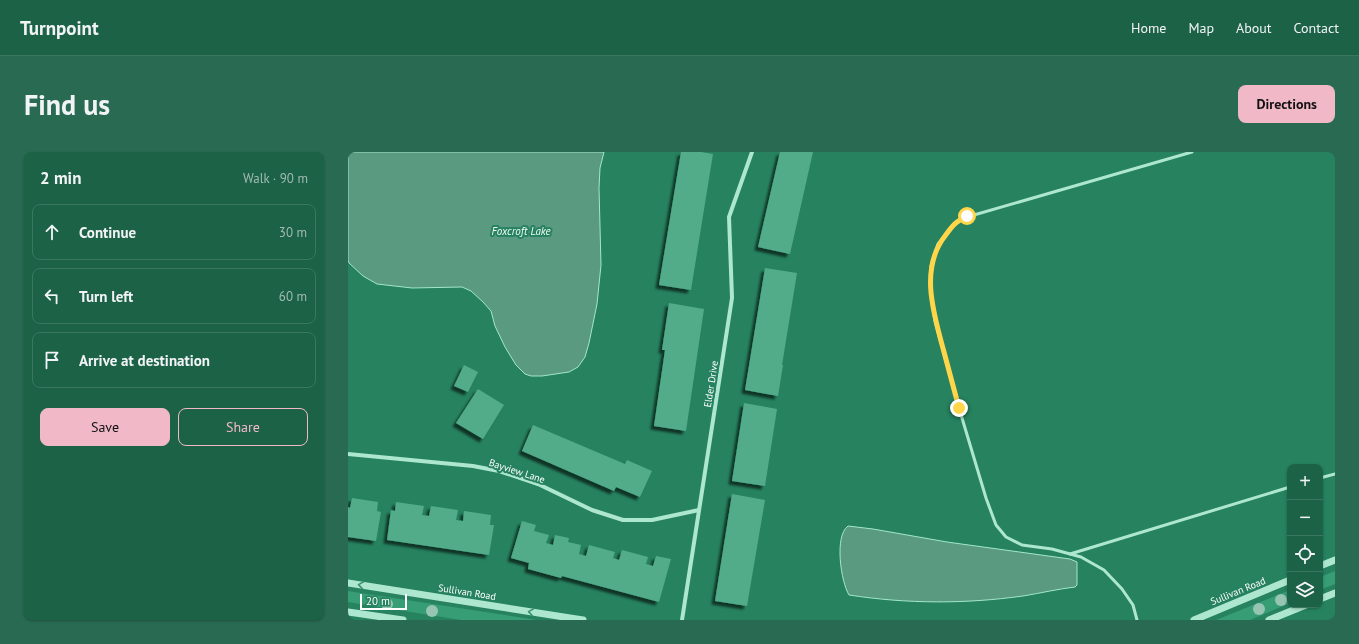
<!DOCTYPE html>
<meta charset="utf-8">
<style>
:root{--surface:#1c6247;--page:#296b52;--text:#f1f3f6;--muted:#a0bcb4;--line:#3a7660;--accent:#f1b9c8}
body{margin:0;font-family:"PT Sans",sans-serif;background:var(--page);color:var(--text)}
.controls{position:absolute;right:12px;bottom:12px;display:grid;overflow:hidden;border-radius:8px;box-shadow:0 1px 3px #0004}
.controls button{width:36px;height:36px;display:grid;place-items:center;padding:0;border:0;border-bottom:1px solid var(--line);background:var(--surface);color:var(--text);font:20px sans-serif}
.scale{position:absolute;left:12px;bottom:10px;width:47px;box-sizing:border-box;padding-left:4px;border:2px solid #fff;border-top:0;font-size:11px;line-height:14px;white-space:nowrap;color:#fff;-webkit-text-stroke:3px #26825f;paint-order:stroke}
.stop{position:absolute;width:12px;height:12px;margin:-9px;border:3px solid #ffd54a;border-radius:50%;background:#fff}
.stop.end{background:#ffd54a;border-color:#fff;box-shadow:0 1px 4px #0008}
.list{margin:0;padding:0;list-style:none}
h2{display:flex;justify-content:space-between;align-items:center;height:52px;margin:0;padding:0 16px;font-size:17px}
h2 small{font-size:13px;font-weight:400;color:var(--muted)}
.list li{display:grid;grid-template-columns:26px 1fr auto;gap:12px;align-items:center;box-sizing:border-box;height:56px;margin:0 8px 8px;padding:0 8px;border:1px solid var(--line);border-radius:8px}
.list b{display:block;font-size:15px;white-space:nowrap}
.list em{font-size:13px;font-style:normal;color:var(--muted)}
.actions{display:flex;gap:8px;padding:12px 16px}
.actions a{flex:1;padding:9px 0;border:1px solid var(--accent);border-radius:8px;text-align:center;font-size:14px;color:var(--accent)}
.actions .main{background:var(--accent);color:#111}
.icon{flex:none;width:22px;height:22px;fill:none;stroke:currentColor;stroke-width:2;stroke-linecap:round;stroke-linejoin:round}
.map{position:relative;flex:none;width:987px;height:468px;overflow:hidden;border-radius:8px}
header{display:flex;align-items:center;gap:24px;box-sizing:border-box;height:56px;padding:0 20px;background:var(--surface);border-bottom:1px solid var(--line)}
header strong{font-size:19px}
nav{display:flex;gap:22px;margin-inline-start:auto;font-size:14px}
.intro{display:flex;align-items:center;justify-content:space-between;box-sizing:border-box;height:96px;padding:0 24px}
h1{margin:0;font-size:28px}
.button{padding:10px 18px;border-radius:8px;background:var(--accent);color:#111;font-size:14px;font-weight:700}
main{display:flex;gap:24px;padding:0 24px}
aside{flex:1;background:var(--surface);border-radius:8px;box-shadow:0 1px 3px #0004}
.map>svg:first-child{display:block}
.green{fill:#369d75}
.water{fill:#5a9a81;stroke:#a2e7cb}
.building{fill:#52ac89;filter:url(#shadow)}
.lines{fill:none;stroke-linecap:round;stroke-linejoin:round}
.service{stroke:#aee7d0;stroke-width:3}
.minor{stroke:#aee7d0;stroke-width:4}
.tertiary{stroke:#aee7d0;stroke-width:7}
.tree{fill:#96c5b3}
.oneway{stroke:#3a9170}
.route{stroke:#ffd54a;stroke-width:5}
.labels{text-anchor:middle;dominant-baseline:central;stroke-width:4;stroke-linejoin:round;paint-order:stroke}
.street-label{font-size:10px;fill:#fff;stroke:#26825f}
.water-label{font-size:11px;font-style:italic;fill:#f1fcf7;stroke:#26825f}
</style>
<header>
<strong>Turnpoint</strong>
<nav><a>Home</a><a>Map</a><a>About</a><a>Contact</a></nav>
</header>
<div class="intro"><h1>Find us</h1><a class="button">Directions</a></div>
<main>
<aside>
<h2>2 min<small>Walk · 90 m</small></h2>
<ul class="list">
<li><svg class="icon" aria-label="ahead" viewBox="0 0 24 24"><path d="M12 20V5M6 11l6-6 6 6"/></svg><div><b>Continue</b></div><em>30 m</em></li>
<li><svg class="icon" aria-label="left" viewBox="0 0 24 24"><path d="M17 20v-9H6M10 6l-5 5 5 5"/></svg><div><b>Turn left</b></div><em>60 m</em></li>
<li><svg class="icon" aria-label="arrive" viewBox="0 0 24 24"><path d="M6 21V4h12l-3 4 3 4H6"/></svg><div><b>Arrive at destination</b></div></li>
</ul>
<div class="actions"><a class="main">Save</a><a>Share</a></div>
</aside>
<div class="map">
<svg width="987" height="468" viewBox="0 0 987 468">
<defs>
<filter id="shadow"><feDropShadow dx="-3.5" dy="3.5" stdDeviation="1" flood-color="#0009"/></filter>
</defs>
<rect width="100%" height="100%" fill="#26825f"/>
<g class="green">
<path d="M987 419V432L972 438V425Z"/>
<path d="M942 438V451L902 468H868Z"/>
<path d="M0 439 189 468H113L0 450Z"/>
</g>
<g class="water">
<path d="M0 0H256L252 16 251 36 253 113 249 152 241 191 237 205 230 215 221 220 194 224H183L177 222 168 213 157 195 147 174 143 159 135 150 123 139 114 135 64 136 29 132 15 124 1 111 0 109Z"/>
<path d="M500 374 525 377 599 390 722 407 729 410V433L727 435C710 437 693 441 675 444 618 452 559 452 501 443 493 430 486 384 500 374Z"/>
</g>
<g class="building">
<path d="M333 0H353L365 2 343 138 311 133Z"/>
<path d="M432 0H465L442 102 410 95Z"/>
<path d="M417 116 449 121 434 213H435L430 244 397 238Z"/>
<path d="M321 151 356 157 338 279 306 274 317 198H314Z"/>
<path d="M116 213 130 220 120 240 106 234Z"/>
<path d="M130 237 156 253 135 287 108 271Z"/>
<path d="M396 251 429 257 417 334 384 329Z"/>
<path d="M185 273 277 312 279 308 304 319 292 345 268 335 266 339 174 299Z"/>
<path d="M384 342 417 348 399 454 367 449Z"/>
<path d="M4 346 30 350 29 359 33 360 28 389 0 385V355L2 356Z"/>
<path d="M48 350 76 354 74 363 81 364 83 354 110 358 108 368 115 369 116 359 143 363 142 373H146L141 403 39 388 43 358 47 359Z"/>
<path d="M174 369 188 373 186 379 201 383 198 391 205 393 207 383 221 386 220 390 233 393 231 402 238 404 241 393 267 400 265 406 271 408 274 398 300 405 298 412 305 414 308 404 323 407 311 450 214 424 213 426 180 417 181 411 163 406Z"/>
</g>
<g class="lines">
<g class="service">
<path d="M972 326 987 322"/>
<path d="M722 402 942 335"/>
<path d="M789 468 785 453 774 437 756 418 733 405 704 397 674 393 658 385 648 373 638 346 611 256 587 169 583 143V114L590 92 608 70 619 65 844 0"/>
</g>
<g class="minor">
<path d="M0 302 125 314 151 319 190 332 244 358 275 368H304L351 358"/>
<path d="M334 468 384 146 381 65 404 0"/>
</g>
<g class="tertiary">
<path d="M972 414 987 408"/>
<path d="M0 431 235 468"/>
<path d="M972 447 987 441"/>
<path d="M0 460 55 468"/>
<path d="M846 468 942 428"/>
<path d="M921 468 958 453"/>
</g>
</g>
<g class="tree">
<circle cx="933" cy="448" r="6"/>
<circle cx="39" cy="452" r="6"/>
<circle cx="911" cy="457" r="6"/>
<circle cx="84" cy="459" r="6"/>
</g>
<defs><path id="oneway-chevron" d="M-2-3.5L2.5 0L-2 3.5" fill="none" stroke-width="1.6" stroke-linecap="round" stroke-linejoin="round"/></defs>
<g class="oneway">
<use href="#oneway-chevron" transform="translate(13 433) rotate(-171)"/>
<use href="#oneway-chevron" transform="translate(183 460) rotate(-171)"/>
</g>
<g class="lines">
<path class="route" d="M611 256C606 237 601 219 596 200 586 163 571 117 597 84 605 73 606 71 619 64"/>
</g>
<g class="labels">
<g class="street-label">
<text transform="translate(363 232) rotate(-81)">Elder Drive</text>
<text transform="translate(169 319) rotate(18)">Bayview Lane</text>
<text transform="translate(890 439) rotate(-22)">Sullivan Road</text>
<text transform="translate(119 440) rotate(9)">Sullivan Road</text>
</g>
<g class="water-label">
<text x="173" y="79">Foxcroft Lake</text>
</g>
</g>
</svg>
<div class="controls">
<button>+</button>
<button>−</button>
<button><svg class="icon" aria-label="locate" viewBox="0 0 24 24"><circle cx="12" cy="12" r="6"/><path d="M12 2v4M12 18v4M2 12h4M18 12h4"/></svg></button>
<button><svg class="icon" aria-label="layers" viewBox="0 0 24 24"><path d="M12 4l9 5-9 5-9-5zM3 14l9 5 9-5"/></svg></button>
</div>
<div class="scale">20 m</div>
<div class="stop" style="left:619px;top:64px"></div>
<div class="stop end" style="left:611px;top:256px"></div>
</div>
</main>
